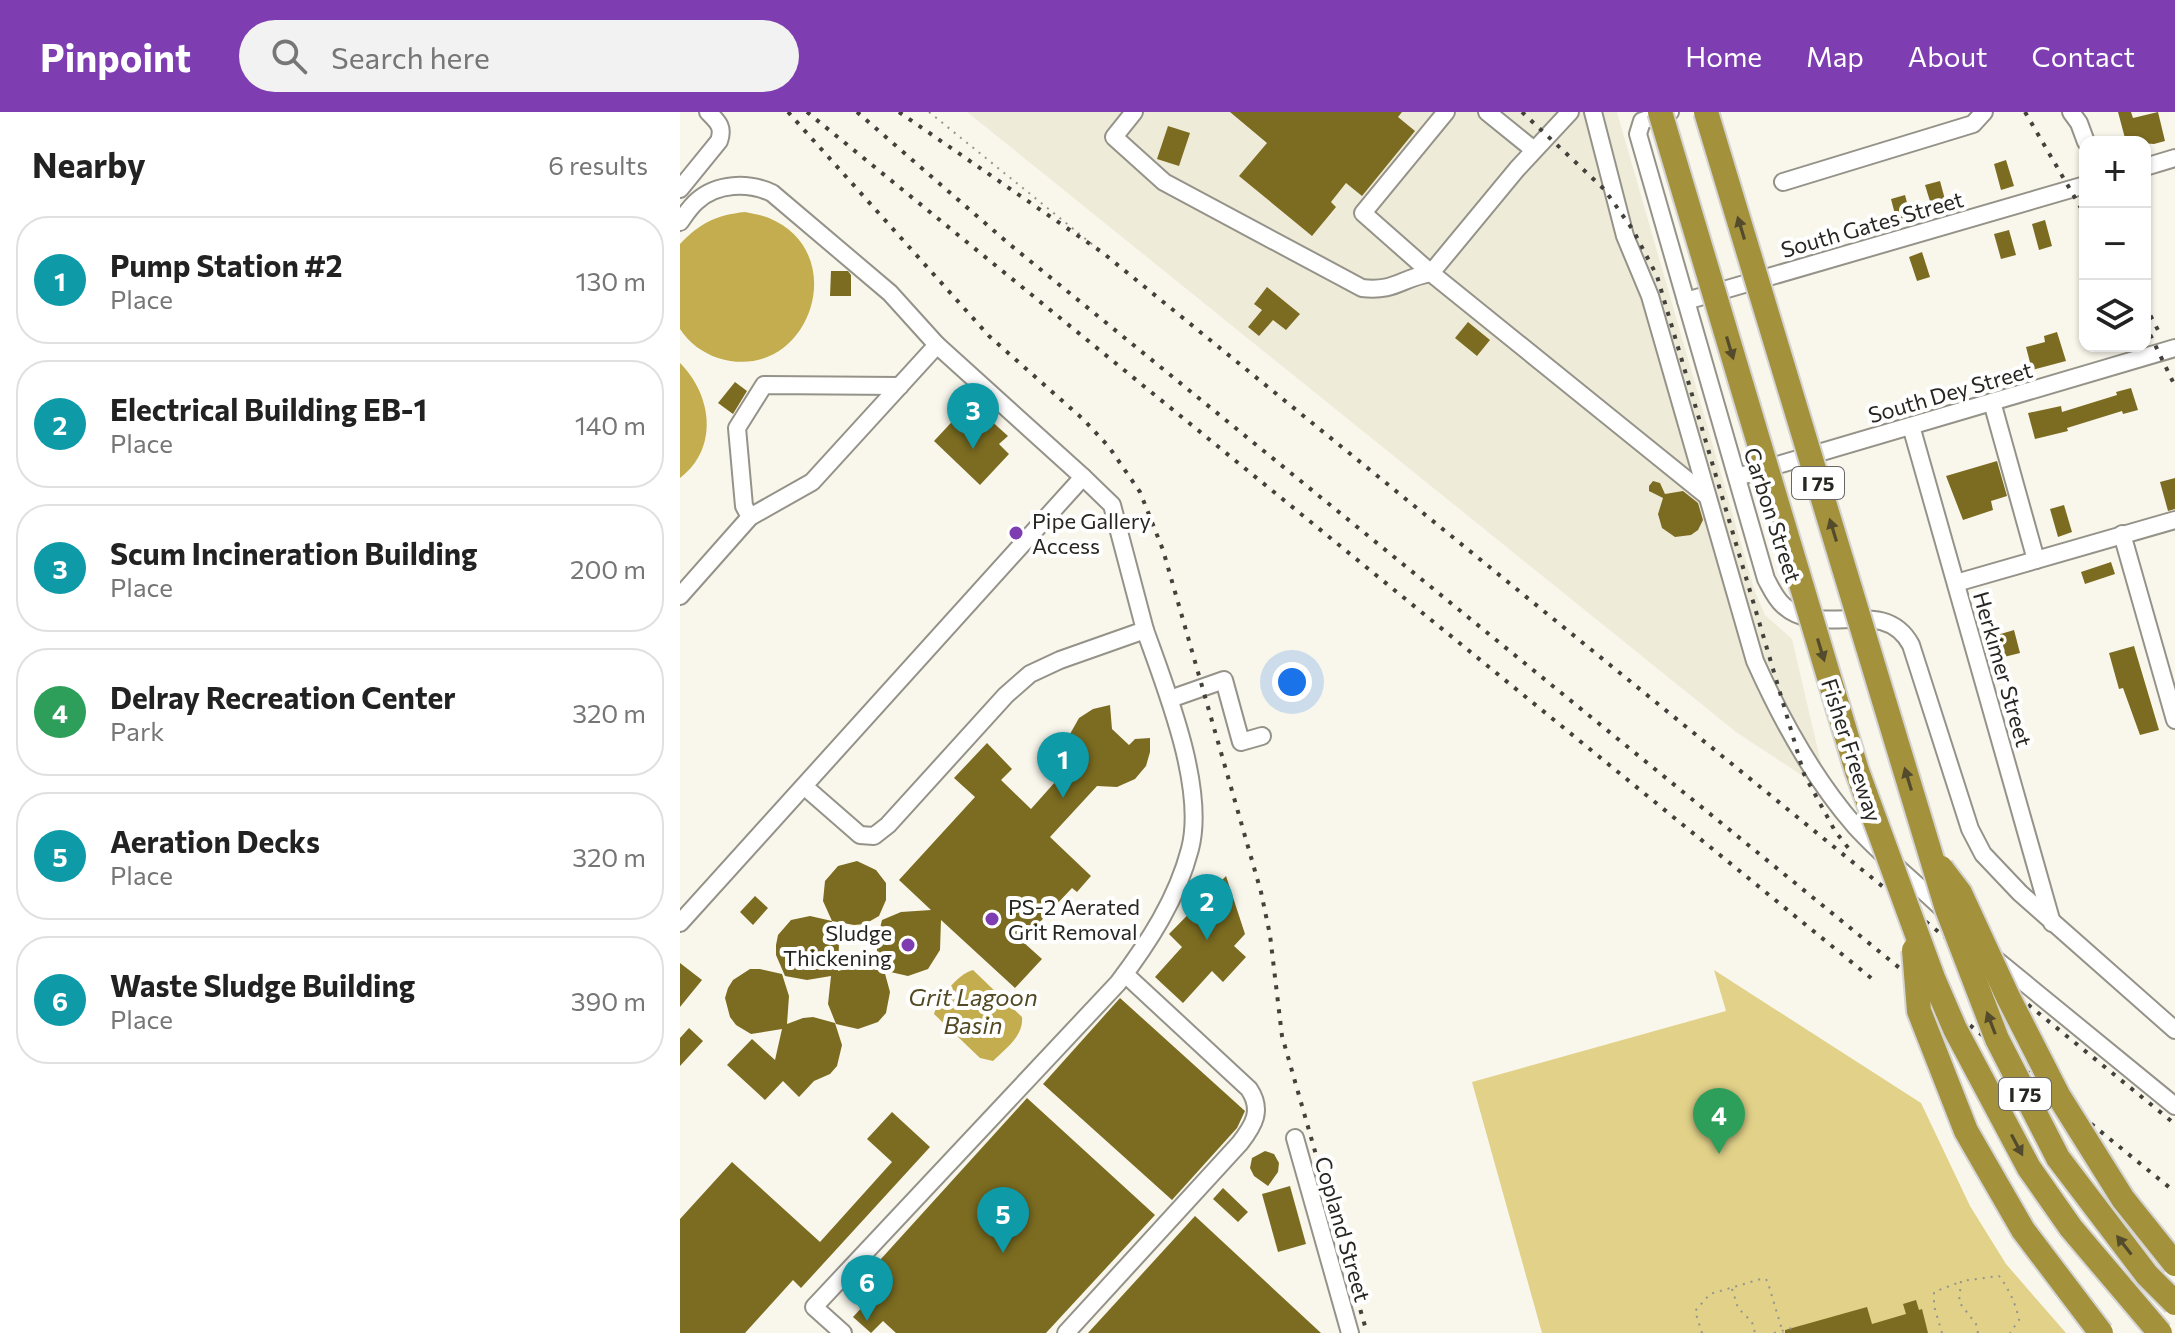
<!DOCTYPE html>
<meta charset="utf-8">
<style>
:root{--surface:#fff;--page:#f2f2f2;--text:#222;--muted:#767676;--line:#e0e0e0;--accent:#7e3db1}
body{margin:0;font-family:Commissioner,sans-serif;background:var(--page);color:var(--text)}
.controls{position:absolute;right:24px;top:24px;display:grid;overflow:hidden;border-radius:16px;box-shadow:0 2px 6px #0004}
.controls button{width:72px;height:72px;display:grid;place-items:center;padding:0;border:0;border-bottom:2px solid var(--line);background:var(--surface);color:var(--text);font:40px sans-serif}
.you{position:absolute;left:612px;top:570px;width:28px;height:28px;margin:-20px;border:6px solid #fff;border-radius:50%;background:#1a73e8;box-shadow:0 0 0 12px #1a73e833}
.badge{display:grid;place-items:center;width:52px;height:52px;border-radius:50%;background:var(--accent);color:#fff;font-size:26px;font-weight:700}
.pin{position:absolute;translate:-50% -66px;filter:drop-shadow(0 2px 4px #0008)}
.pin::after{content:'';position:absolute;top:42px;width:28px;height:24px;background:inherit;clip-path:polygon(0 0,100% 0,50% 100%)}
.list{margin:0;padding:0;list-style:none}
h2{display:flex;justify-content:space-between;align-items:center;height:104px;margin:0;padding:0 32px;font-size:34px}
h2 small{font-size:26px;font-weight:400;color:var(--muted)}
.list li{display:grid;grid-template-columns:52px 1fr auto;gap:24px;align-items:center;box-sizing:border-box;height:128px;margin:0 16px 16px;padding:0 16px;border:2px solid var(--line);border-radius:32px}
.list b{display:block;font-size:30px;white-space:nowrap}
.list p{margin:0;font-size:26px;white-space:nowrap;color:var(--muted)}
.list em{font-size:26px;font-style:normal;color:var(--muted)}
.icon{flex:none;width:44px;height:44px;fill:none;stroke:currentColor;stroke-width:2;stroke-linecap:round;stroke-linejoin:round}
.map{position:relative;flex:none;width:1495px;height:1221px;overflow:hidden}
header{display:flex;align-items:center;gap:48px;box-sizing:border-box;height:112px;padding:0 40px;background:var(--accent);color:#fff}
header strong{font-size:38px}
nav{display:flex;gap:44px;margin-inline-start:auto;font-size:28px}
.search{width:560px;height:72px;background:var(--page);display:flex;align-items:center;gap:20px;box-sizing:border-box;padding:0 28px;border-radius:44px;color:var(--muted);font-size:30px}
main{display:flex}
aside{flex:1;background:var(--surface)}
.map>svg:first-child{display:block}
.built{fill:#efebd9}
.green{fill:#e1d189}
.water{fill:#c3ad4e}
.building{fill:#7c6c21}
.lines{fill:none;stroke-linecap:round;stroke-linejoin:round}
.minor-casing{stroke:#959389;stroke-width:20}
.path{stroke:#96958d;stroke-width:2;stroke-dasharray:2 6;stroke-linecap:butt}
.minor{stroke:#fff;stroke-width:16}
.rail{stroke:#42413c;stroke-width:4;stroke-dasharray:4 8;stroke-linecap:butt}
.highway-bridge-casing{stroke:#d4d4d3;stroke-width:28;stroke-linecap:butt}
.highway-bridge{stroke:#a4913c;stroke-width:24}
.oneway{fill:#534b2b}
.poi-dot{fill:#7e3db1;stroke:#fff;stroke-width:3}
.labels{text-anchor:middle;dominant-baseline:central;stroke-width:8;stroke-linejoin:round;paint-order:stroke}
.shield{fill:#fff;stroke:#686764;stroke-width:2}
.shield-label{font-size:20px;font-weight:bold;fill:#272622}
.street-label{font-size:22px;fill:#272622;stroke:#fff}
.poi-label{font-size:22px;fill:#272622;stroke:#fff;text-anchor:start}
.water-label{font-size:24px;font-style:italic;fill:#534922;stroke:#fff}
</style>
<header>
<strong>Pinpoint</strong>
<div class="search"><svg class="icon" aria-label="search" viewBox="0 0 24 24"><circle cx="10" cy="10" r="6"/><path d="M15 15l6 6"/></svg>Search here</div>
<nav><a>Home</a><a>Map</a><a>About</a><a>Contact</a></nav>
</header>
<main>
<aside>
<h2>Nearby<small>6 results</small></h2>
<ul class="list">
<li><span class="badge" style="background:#0f9aa8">1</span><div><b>Pump Station #2</b><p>Place</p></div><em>130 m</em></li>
<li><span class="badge" style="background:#0f9aa8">2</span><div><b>Electrical Building EB-1</b><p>Place</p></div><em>140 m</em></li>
<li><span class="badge" style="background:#0f9aa8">3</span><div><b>Scum Incineration Building</b><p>Place</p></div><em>200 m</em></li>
<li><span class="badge" style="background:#2e9e5b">4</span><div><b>Delray Recreation Center</b><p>Park</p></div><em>320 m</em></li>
<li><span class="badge" style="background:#0f9aa8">5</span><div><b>Aeration Decks</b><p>Place</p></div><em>320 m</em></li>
<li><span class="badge" style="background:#0f9aa8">6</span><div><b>Waste Sludge Building</b><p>Place</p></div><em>390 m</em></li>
</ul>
</aside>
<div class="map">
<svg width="1495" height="1221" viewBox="0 0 1495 1221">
<rect width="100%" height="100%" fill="#f9f7ec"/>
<path class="built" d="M287 0H937L1075 480 1085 503 1112 527 1141 651V676L1056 620Z"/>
<path class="green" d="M1034 858 1241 991 1290 1094 1326 1152 1386 1221H862L792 970 1046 899Z"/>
<g class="water">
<path d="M65 100C73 102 82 103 89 106 175 142 127 274 38 246 23 241 9 231 0 217V132C20 111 36 103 65 100Z"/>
<path d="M0 251C32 283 39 336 0 366Z"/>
<path d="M293 858 342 905C344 924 325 937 313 949L300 946 254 902C259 887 277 862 293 858Z"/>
</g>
<g class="building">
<path d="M550 0H722L718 5 735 19 682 84 666 71 651 90 656 95 632 124 559 64 587 31Z"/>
<path d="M1438 0H1451L1453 6 1478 0 1485 29 1474 32 1446 30Z"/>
<path d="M488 14 510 21 499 54 477 47Z"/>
<path d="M1326 48 1334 74 1321 78 1314 52Z"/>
<path d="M1260 69 1267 95 1253 99 1245 73Z"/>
<path d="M1225 83 1231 106 1217 110 1211 87Z"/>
<path d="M1365 108 1372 134 1359 138 1352 112Z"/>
<path d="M1329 118 1336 143 1321 147 1314 122Z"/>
<path d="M1242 140 1250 165 1237 169 1229 145Z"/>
<path d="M151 159H168L171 163V184H150Z"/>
<path d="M587 175 620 202 606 218 593 208 579 224 568 215 582 198 574 192Z"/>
<path d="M788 210 810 228 797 244 775 226Z"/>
<path d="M1377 220 1386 249 1352 258 1346 235 1365 230 1364 224Z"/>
<path d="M55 270 67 279 53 302 38 291Z"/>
<path d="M1451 276 1458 298 1443 302 1442 299 1387 316 1388 319 1355 327 1348 301 1381 294 1382 300 1437 283 1436 280Z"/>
<path d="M282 299 300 315 308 306 328 324 319 332 329 342 300 373 254 329Z"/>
<path d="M1317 349 1327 384 1311 389 1313 398 1283 408 1266 364Z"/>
<path d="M1495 366V397L1488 399 1480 370Z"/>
<path d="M973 369 980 371 985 382 1003 379 1018 391 1023 408 1018 418 1011 423 995 425 982 416 978 402 983 386 969 379V374Z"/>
<path d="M1384 393 1392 420 1378 425 1370 397Z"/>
<path d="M1431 450 1435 462 1405 472 1401 460Z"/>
<path d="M1334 518 1340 541 1320 546 1314 524Z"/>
<path d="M1454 534 1479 618 1460 623 1443 576 1439 577 1429 541Z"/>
<path d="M430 593 432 617 449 633 455 627 470 626V640L466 654 455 667 437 675 417 674 370 725 411 764 397 780 392 776 342 829 362 847 335 876 261 808 260 838 248 857 228 864 206 859 197 839V829L202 808 221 800 251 798 219 768 295 685 274 666 307 631 332 657 321 668 351 697 392 651 389 634 390 622 399 606 413 597Z"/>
<path d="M177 749 196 758 206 771V788L199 804 185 812 174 813 152 809 159 831 158 859 181 853 204 858 210 880 206 901 198 910 178 917 156 912 148 892 151 864 127 868 105 864 96 843V833L98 823 111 808 130 804 152 809 143 789 145 769 158 754Z"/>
<path d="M546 764 565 822 554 834 566 845 543 870 532 859 503 891 475 865 502 835 489 822Z"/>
<path d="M75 784 88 796 73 813 60 800Z"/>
<path d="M0 851 22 868 0 895Z"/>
<path d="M70 857H80L102 862 109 884 107 912 123 906 133 905 155 911 162 933 157 954 150 962 134 969 119 985 103 969 85 988 47 953 72 927 95 948 102 917 71 922 56 913 50 905 45 886 48 876 53 868Z"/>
<path d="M440 886 565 999 557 1016 492 1088 363 972Z"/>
<path d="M9 916 23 929 0 954V926Z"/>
<path d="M347 986 475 1103 366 1221H216L203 1209 191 1221 173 1205 185 1192 171 1180Z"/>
<path d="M212 1000 250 1035 121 1176 113 1168 65 1221H0V1107L52 1050 140 1130 212 1050 187 1027Z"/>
<path d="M585 1039 594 1042 599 1051 598 1060 588 1074 574 1064 570 1056 572 1046Z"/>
<path d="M610 1074 626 1132 598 1140 582 1082Z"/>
<path d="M543 1076 568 1100 558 1110 533 1087Z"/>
<path d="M515 1104 641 1221H408Z"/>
<path d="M1236 1188 1239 1198 1242 1197 1248 1221H1105V1218L1187 1195 1192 1212 1226 1202 1223 1192Z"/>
</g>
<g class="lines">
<defs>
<g id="minor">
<path d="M454 0 434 25 484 70 682 176C715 180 721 166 751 161L837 57 890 0"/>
<path d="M766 0 683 101 751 161 1027 384"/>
<path d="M807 0 854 38"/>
<path d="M913 0 945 124 970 184 1075 549C1100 605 1135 668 1175 714 1202 744 1236 771 1265 799"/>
<path d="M990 0 962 9 958 22 1086 467C1091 476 1095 486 1103 493 1140 528 1204 482 1231 533L1290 717 1303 742 1340 781 1495 918"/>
<path d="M1391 0 1399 11 1406 30"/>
<path d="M1465 55 1495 46"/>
<path d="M1103 70 1293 12 1304 0"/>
<path d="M0 77 39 29C44 15 38 10 28 0"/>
<path d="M0 110C5 103 10 95 17 89 37 71 68 70 92 81L210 181 257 233"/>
<path d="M1006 189 1405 73"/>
<path d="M1312 290 1356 448"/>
<path d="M1231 314 1372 811"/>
<path d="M1057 365 1495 236"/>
<path d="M70 405 64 394 57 316 84 273 220 274"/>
<path d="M1442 422 1495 608"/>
<path d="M1276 471 1495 408"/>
<path d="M0 484 70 405 132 370 257 233 403 365 0 811"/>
<path d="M490 587 544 568 561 630 582 624"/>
<path d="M125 675 180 723 194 724 208 713 326 583 350 562 380 548 465 518 432 393 403 365"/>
<path d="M1314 846 1495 994"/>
<path d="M615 1026 670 1221"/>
<path d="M163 1221 134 1195 438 871C469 830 497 787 510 737 526 676 486 577 465 518"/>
<path d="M386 1221 560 1031C574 1013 583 998 569 977L445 862"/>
</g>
</defs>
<use href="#minor" class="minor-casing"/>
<g class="path">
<path d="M249 0 423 141"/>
<path d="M1052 1177 1058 1196 1072 1210 1075 1221"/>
<path d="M1022 1221 1015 1199 1030 1182 1081 1167H1086L1088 1171 1103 1221"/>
<path d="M1094 1221 1116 1215"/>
<path d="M1262 1221 1254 1194V1180L1280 1170"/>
<path d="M1298 1221 1296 1212 1279 1190 1281 1169 1319 1164C1329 1177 1336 1192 1339 1208L1330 1221"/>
</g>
<use href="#minor" class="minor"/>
<g class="rail">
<path d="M108 0 309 224 404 308 429 335 460 380 483 438 581 780 590 823 602 924 687 1221"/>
<path d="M127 0 1196 870"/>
<path d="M177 0 328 131 1495 1080"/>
<path d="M219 0 423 141 1495 1012"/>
<path d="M842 0 924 77 953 118 977 164 1124 662 1155 719 1173 742"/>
<path d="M1345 0 1405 103"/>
<path d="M1465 193 1480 222"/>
<path d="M1465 212 1495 274"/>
</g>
<defs>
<g id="highway-bridge">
<path d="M980 0 1177 659 1253 866 1275 917 1349 1056 1391 1116 1480 1221"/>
<path d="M1026 0 1267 797 1317 927 1378 1046 1467 1163 1495 1191"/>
<path d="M1261 756 1280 781 1328 885 1378 983 1443 1087 1495 1152"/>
<path d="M1234 838 1239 899 1286 1019 1343 1118 1421 1221"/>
</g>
</defs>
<use href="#highway-bridge" class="highway-bridge-casing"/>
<use href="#highway-bridge" class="highway-bridge"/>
</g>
<defs><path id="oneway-solid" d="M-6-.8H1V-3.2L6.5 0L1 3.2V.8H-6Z" transform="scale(2)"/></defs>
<g class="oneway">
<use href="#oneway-solid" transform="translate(1061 116) rotate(-107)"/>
<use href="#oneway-solid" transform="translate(1050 236) rotate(73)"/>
<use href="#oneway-solid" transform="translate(1153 418) rotate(-107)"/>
<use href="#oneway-solid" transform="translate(1141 538) rotate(73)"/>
<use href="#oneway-solid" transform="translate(1228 667) rotate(-107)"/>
<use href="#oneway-solid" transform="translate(1311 911) rotate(-111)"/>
<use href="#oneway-solid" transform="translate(1337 1033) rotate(62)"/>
<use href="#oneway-solid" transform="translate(1444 1133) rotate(-128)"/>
</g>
<g class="poi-dot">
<circle cx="336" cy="421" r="8"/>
<circle cx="312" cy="807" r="8"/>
<circle cx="228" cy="833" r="8"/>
</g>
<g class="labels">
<g class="shield">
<rect x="1112" y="355" width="52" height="32" rx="6"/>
<rect x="1319" y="966" width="52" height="32" rx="6"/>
</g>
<g class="shield-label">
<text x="1138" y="371">I 75</text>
<text x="1345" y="982">I 75</text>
</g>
<g class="street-label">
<text transform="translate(1192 112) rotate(-16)">South Gates Street</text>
<text transform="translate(1270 280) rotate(-16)">South Dey Street</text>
<text transform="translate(1093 403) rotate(72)">Carbon Street</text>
<text transform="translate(1323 557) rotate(74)">Herkimer Street</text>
<text transform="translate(1172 638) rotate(72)">Fisher Freeway</text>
<text transform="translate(663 1117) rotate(74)">Copland Street</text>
</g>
<g class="poi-label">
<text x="352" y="408">Pipe Gallery<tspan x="352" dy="25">Access</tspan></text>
<text x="328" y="794">PS-2 Aerated<tspan x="328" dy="25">Grit Removal</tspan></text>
<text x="212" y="820" text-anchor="end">Sludge<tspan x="212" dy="25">Thickening</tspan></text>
</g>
<g class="water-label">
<text x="293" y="884">Grit Lagoon<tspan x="293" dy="28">Basin</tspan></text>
</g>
</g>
</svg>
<div class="controls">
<button>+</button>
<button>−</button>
<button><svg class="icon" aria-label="layers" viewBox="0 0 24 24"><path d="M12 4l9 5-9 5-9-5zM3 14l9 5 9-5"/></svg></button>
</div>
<div class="you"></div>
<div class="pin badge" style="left:383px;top:686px;background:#0f9aa8">1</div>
<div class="pin badge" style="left:527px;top:828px;background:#0f9aa8">2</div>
<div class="pin badge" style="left:293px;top:337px;background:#0f9aa8">3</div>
<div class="pin badge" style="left:1039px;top:1042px;background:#2e9e5b">4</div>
<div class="pin badge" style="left:323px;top:1141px;background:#0f9aa8">5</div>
<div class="pin badge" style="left:187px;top:1209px;background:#0f9aa8">6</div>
</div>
</main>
